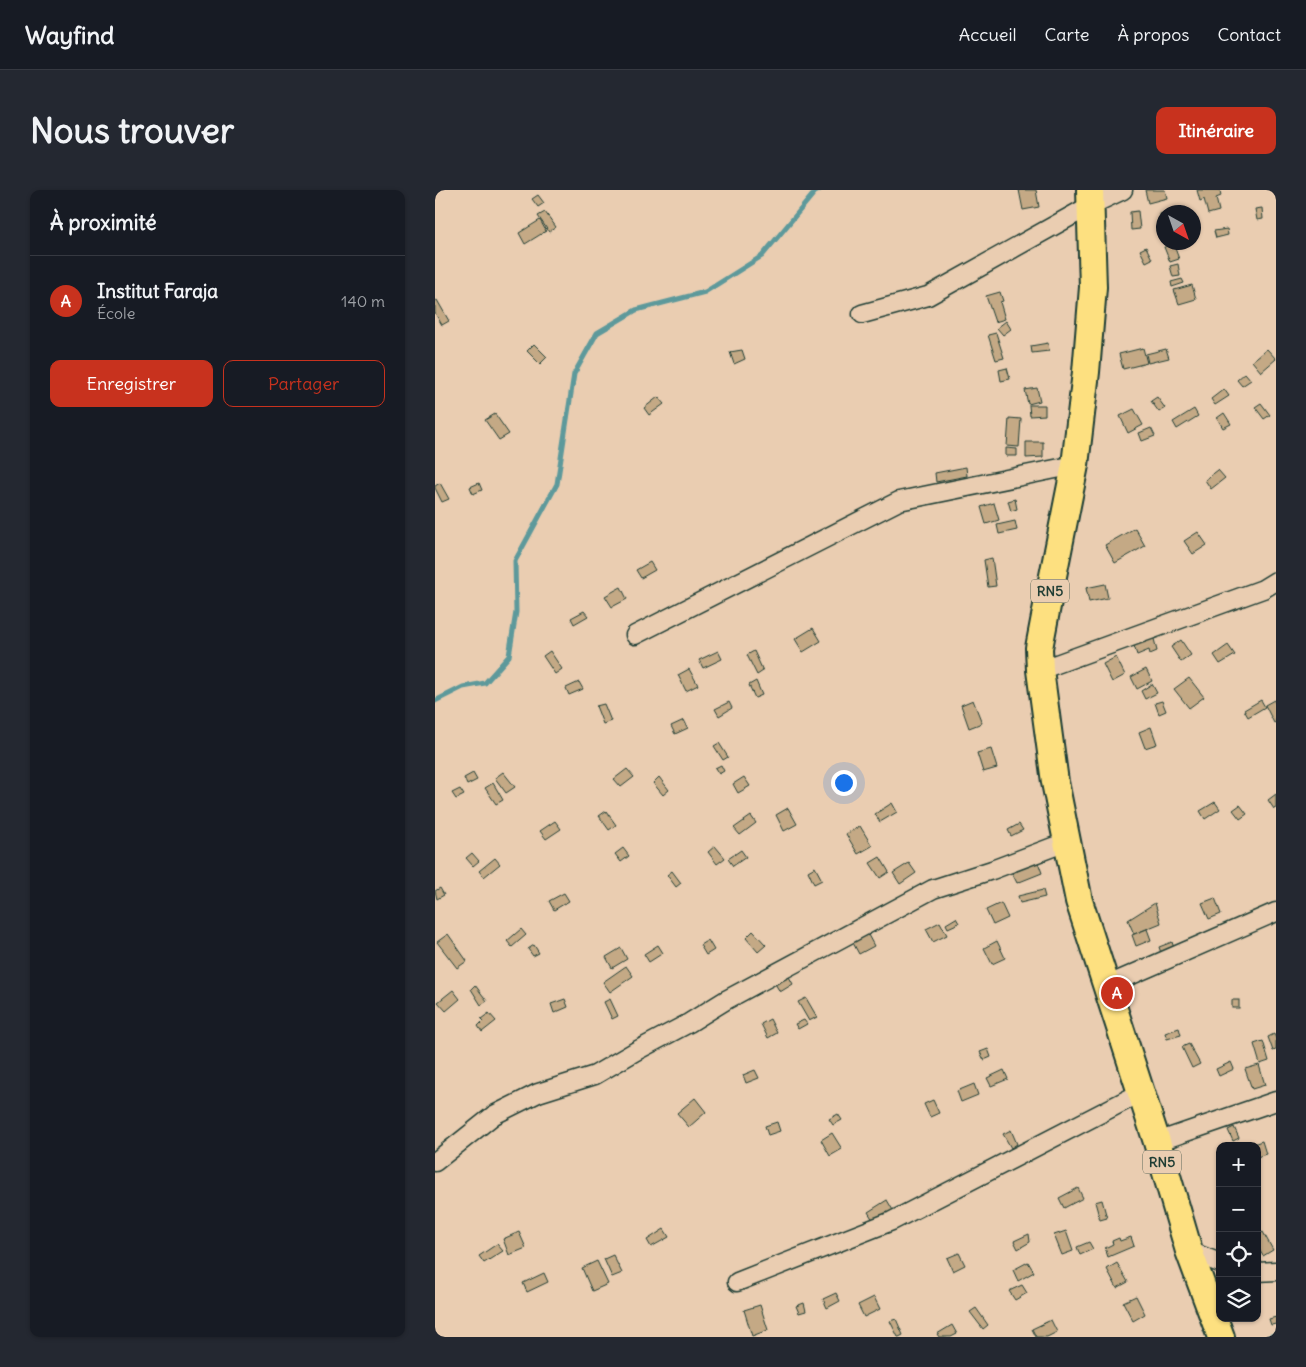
<!DOCTYPE html>
<html lang="fr">
<meta charset="utf-8">
<style>
:root{--surface:#171b24;--page:#242831;--text:#f1f3f6;--muted:#9ea1a6;--line:#363941;--accent:#c8321e}
body{margin:0;font-family:Delius,sans-serif;background:var(--page);color:var(--text)}
.controls{position:absolute;right:15px;bottom:15px;display:grid;overflow:hidden;border-radius:10px;box-shadow:0 1px 4px #0004}
.controls button{width:45px;height:45px;display:grid;place-items:center;padding:0;border:0;border-bottom:1px solid var(--line);background:var(--surface);color:var(--text);font:25px sans-serif}
.compass{position:absolute;left:721px;top:15px;width:45px;height:45px;border-radius:50%;background:var(--surface);box-shadow:0 1px 4px #0004;rotate:140deg}
.you{position:absolute;left:408px;top:592px;width:18px;height:18px;margin:-12px;border:4px solid #fff;border-radius:50%;background:#1a73e8;box-shadow:0 0 0 8px #1a73e833}
.badge{display:grid;place-items:center;width:32px;height:32px;border-radius:50%;background:var(--accent);color:#fff;font-size:16px;font-weight:700}
.pin{position:absolute;translate:-50% -50%;border:2px solid #fff;box-shadow:0 1px 5px #0006}
.list{margin:0;padding:0;list-style:none}
h2{display:flex;justify-content:space-between;align-items:center;height:65px;margin:0;padding:0 20px;font-size:21px}
h2 small{font-size:16px;font-weight:400;color:var(--muted)}
.list li{display:grid;grid-template-columns:32px 1fr auto;gap:15px;align-items:center;box-sizing:border-box;height:90px;padding:0 20px;border-top:1px solid var(--line)}
.list b{display:block;font-size:19px;white-space:nowrap}
.list p{margin:0;font-size:16px;white-space:nowrap;color:var(--muted)}
.list em{font-size:16px;font-style:normal;color:var(--muted)}
.actions{display:flex;gap:10px;padding:15px 20px}
.actions a{flex:1;padding:11px 0;border:1px solid var(--accent);border-radius:10px;text-align:center;font-size:18px;color:var(--accent)}
.actions .main{background:var(--accent);color:#fff}
.icon{flex:none;width:28px;height:28px;fill:none;stroke:currentColor;stroke-width:2;stroke-linecap:round;stroke-linejoin:round}
.map{position:relative;flex:none;width:841px;height:1147px;overflow:hidden;border-radius:10px}
header{display:flex;align-items:center;gap:30px;box-sizing:border-box;height:70px;padding:0 25px;background:var(--surface);border-bottom:1px solid var(--line)}
header strong{font-size:24px}
nav{display:flex;gap:28px;margin-inline-start:auto;font-size:18px}
.intro{display:flex;align-items:center;justify-content:space-between;box-sizing:border-box;height:120px;padding:0 30px}
h1{margin:0;font-size:35px}
.button{padding:12px 22px;border-radius:10px;background:var(--accent);color:#fff;font-size:18px;font-weight:700}
main{display:flex;gap:30px;padding:0 30px}
aside{flex:1;background:var(--surface);border-radius:10px;box-shadow:0 1px 4px #0004}
.map>svg:first-child{display:block}
.lines{fill:none;stroke-linecap:round;stroke-linejoin:round}
.stream{stroke:#5d999b;stroke-width:5}
.building{fill:#c4a985;stroke:#1f3d34}
.minor-casing{stroke:#1f3d34;stroke-width:21}
.highway-casing{stroke:#1f3d34;stroke-width:30}
.minor{stroke:#eacdb1;stroke-width:18}
.highway{stroke:#fde080;stroke-width:26}
.labels{text-anchor:middle;dominant-baseline:central;stroke-width:4;stroke-linejoin:round;paint-order:stroke}
.shield{fill:#eacdb1;stroke:#5c685a;stroke-width:1}
.shield-label{font-size:14px;font-weight:bold;fill:#1f3d34}
</style>
<header>
<strong>Wayfind</strong>
<nav><a>Accueil</a><a>Carte</a><a>À propos</a><a>Contact</a></nav>
</header>
<div class="intro"><h1>Nous trouver</h1><a class="button">Itinéraire</a></div>
<main>
<aside>
<h2>À proximité<small></small></h2>
<ul class="list">
<li><span class="badge">A</span><div><b>Institut Faraja</b><p>École</p></div><em>140 m</em></li>
</ul>
<div class="actions"><a class="main">Enregistrer</a><a>Partager</a></div>
</aside>
<div class="map">
<svg width="841" height="1147" viewBox="0 0 841 1147">
<rect width="100%" height="100%" fill="#eacdb1"/>
<filter id="ink" filterUnits="userSpaceOnUse"><feTurbulence type="fractalNoise" baseFrequency=".02" numOctaves="2"/><feDisplacementMap in="SourceGraphic" scale="10" xChannelSelector="R" yChannelSelector="G"/><feConvolveMatrix kernelMatrix="1 2 1 2 8 2 1 2 1" color-interpolation-filters="sRGB"/></filter>
<g filter="url(#ink)">
<g class="lines">
<g class="stream">
<path d="M0 511 28 497 50 493 74 466 81 422 80 371 122 294 139 184 162 143 201 120 270 102 327 66 380 2 384 0"/>
<path d="M834 1147 841 1144"/>
</g>
</g>
<g class="building">
<path d="M584 0H601L604 17 588 20Z"/>
<path d="M710 0H730L732 8 713 13Z"/>
<path d="M762 0H785L786 6 781 8 784 21 773 24 769 9 765 11Z"/>
<path d="M103 5 109 13 103 17 97 9Z"/>
<path d="M827 18 828 29 822 30 820 19Z"/>
<path d="M703 21 705 39 696 40 695 22Z"/>
<path d="M110 22 121 37 114 42 103 26Z"/>
<path d="M728 23V42H727L725 24Z"/>
<path d="M105 30 111 41 90 54 84 43Z"/>
<path d="M792 39 793 45 781 48 779 41Z"/>
<path d="M738 53 744 69 735 72 729 57Z"/>
<path d="M711 57 717 69 711 72 705 60Z"/>
<path d="M743 74 745 86 738 87 735 76Z"/>
<path d="M747 89 749 93 737 97 736 92Z"/>
<path d="M757 95 761 109 744 114 739 100Z"/>
<path d="M565 102 568 111 565 112 570 129 560 132 551 106Z"/>
<path d="M2 110 14 131 7 135 0 123V111Z"/>
<path d="M571 131 576 139 568 145 562 138Z"/>
<path d="M561 143 569 168 561 170 553 145Z"/>
<path d="M613 153 614 161 597 163 596 156Z"/>
<path d="M99 154 112 167 105 174 92 161Z"/>
<path d="M708 158 712 173 688 179 684 164Z"/>
<path d="M731 159 734 168 713 173 711 164Z"/>
<path d="M832 159 841 169 826 182 817 171Z"/>
<path d="M307 160 310 169 299 174 295 162Z"/>
<path d="M572 178 575 189 566 191 564 180Z"/>
<path d="M810 183 816 190 807 196 802 190Z"/>
<path d="M602 198 605 211 593 214 590 200Z"/>
<path d="M789 199 794 206 780 215 776 209Z"/>
<path d="M223 207 229 214 214 225 209 218Z"/>
<path d="M722 207 730 218 724 222 716 211Z"/>
<path d="M826 213 835 225 829 229 820 217Z"/>
<path d="M594 215H610V225L595 226Z"/>
<path d="M699 219 708 235 693 243 685 226Z"/>
<path d="M759 219 763 226 742 239 738 232Z"/>
<path d="M789 223 796 234 788 238 782 228Z"/>
<path d="M60 224 74 244 64 250 50 230Z"/>
<path d="M574 228 586 229 584 257 572 256Z"/>
<path d="M716 238 720 246 707 251 704 243Z"/>
<path d="M591 252H608V267L591 268Z"/>
<path d="M571 258 582 259V266H571Z"/>
<path d="M531 277 532 286 501 292 500 283Z"/>
<path d="M783 280 790 288 776 299 770 290Z"/>
<path d="M5 293 14 309 7 312 0 298V296Z"/>
<path d="M44 293 47 300 38 304 35 297Z"/>
<path d="M580 309 582 319 576 321 573 311Z"/>
<path d="M559 313 564 330 551 334 546 317Z"/>
<path d="M580 331 582 340 564 344 562 335Z"/>
<path d="M700 338 710 356 680 373 670 355Z"/>
<path d="M763 342 772 355 758 364 749 351Z"/>
<path d="M557 368 561 396 553 397 549 370Z"/>
<path d="M215 372 220 380 206 388 201 380Z"/>
<path d="M670 394 673 408 654 412 651 398Z"/>
<path d="M186 397 192 409 177 417 170 406Z"/>
<path d="M149 421 153 426 139 434 136 428Z"/>
<path d="M378 438 386 451 368 462 360 449Z"/>
<path d="M718 445 722 461 715 464 714 460 702 465 698 453Z"/>
<path d="M746 450 756 465 746 472 736 457Z"/>
<path d="M793 455 800 465 785 474 779 465Z"/>
<path d="M115 461 127 479 120 484 108 466Z"/>
<path d="M283 461 287 469 268 478 264 470Z"/>
<path d="M319 461 328 481 322 485 312 465Z"/>
<path d="M681 467 690 485 677 492 668 474Z"/>
<path d="M254 479 263 495 251 501 243 485Z"/>
<path d="M711 479 717 491 702 499 696 487Z"/>
<path d="M754 488 769 507 754 518 739 499Z"/>
<path d="M321 491 327 505 320 508 314 495Z"/>
<path d="M144 492 148 499 134 505 131 498Z"/>
<path d="M717 494 722 503 710 509 706 501Z"/>
<path d="M538 510 547 533 534 538 526 515Z"/>
<path d="M826 510 830 517 813 527 809 520Z"/>
<path d="M839 510 841 515V532L839 533 830 515Z"/>
<path d="M727 511 731 521 724 524 720 513Z"/>
<path d="M294 512 297 518 284 526 280 519Z"/>
<path d="M169 514 176 531 168 534 161 516Z"/>
<path d="M249 530 253 538 240 544 236 536Z"/>
<path d="M716 537 722 554 710 558 704 542Z"/>
<path d="M284 553 293 567 288 570 279 556Z"/>
<path d="M556 559 562 578 548 582 542 563Z"/>
<path d="M286 575 289 581 284 584 280 578Z"/>
<path d="M192 579 199 587 186 597 179 589Z"/>
<path d="M68 582 80 597 71 603 60 588Z"/>
<path d="M38 583 42 590 32 595 29 588Z"/>
<path d="M224 587 234 600 228 605 218 593Z"/>
<path d="M309 587 315 596 303 603 298 594Z"/>
<path d="M58 593 68 610 61 614 50 598Z"/>
<path d="M25 599 29 605 21 609 17 603Z"/>
<path d="M841 604V618L839 619 833 610Z"/>
<path d="M780 612 785 619 770 629 765 621Z"/>
<path d="M457 613 462 622 445 632 440 624Z"/>
<path d="M805 615 812 624 805 629 798 620Z"/>
<path d="M353 618 362 634 349 641 341 625Z"/>
<path d="M171 621 181 635 174 640 164 626Z"/>
<path d="M316 626 321 633 305 645 299 638Z"/>
<path d="M120 631 126 639 111 649 105 641Z"/>
<path d="M584 634 588 640 576 646 573 640Z"/>
<path d="M425 636 437 656 423 664 411 644Z"/>
<path d="M280 656 290 668 282 674 273 662Z"/>
<path d="M188 658 194 666 186 672 180 664Z"/>
<path d="M306 660 311 667 298 676 293 669Z"/>
<path d="M37 663 44 671 38 676 31 668Z"/>
<path d="M445 667 454 682 445 688 435 673Z"/>
<path d="M60 668 65 674 49 687 44 681Z"/>
<path d="M603 672 607 683 582 693 577 683Z"/>
<path d="M474 673 481 683 465 694 458 683Z"/>
<path d="M380 677 387 690 379 694 373 681Z"/>
<path d="M237 681 246 693 241 697 232 685Z"/>
<path d="M5 698 9 705 2 709 0 701Z"/>
<path d="M608 700 610 707 585 713 583 706Z"/>
<path d="M129 703 134 711 119 720 114 711Z"/>
<path d="M780 708 786 724 774 729 767 713Z"/>
<path d="M566 713 573 728 558 735 551 720Z"/>
<path d="M720 713 726 733 699 744 693 730Z"/>
<path d="M521 728 524 733 513 738 511 734Z"/>
<path d="M505 732 512 745 498 752 491 739Z"/>
<path d="M86 739 91 745 77 757 72 751Z"/>
<path d="M712 739 716 750 701 756 697 745Z"/>
<path d="M318 741 331 755 323 762 311 748Z"/>
<path d="M432 743 439 756 424 764 417 751Z"/>
<path d="M13 744 32 771 22 778 2 752Z"/>
<path d="M273 750 279 760 271 765 265 755Z"/>
<path d="M562 751 570 768 557 774 549 758Z"/>
<path d="M737 752 739 758 726 763 724 757Z"/>
<path d="M99 755 104 763 98 766 93 759Z"/>
<path d="M223 755 228 763 214 772 209 764Z"/>
<path d="M186 758 192 769 177 778 171 767Z"/>
<path d="M191 776 198 786 175 802 168 792Z"/>
<path d="M353 785 358 794 345 802 339 792Z"/>
<path d="M40 795 52 811 46 815 36 799Z"/>
<path d="M18 800 25 809 11 821 3 812Z"/>
<path d="M371 808 382 827 374 831 363 812Z"/>
<path d="M130 809 133 817 119 823 116 814Z"/>
<path d="M175 809 183 826 177 829 169 812Z"/>
<rect x="797" y="810" width="7" height="8"/>
<path d="M54 823 61 831 47 842 43 836 48 831 46 829Z"/>
<path d="M335 829 342 843 333 848 326 834Z"/>
<path d="M369 830 372 834 363 839 360 834Z"/>
<path d="M744 838 746 845 732 849 730 843Z"/>
<path d="M839 844 841 849V860L838 861 833 847Z"/>
<path d="M828 851 834 871 825 874 819 854Z"/>
<path d="M754 854 765 874 757 878 747 857Z"/>
<path d="M553 859 556 867 549 870 545 862Z"/>
<path d="M796 872 799 879 784 886 781 879Z"/>
<path d="M824 875 830 895 817 899 810 879Z"/>
<path d="M320 880 324 888 311 893 308 885Z"/>
<path d="M569 880 573 889 556 896 552 888Z"/>
<path d="M539 894 543 905 526 912 522 901Z"/>
<path d="M260 908 271 922 254 937 242 923Z"/>
<path d="M498 910 504 923 495 927 489 914Z"/>
<path d="M403 924 407 930 398 935 394 929Z"/>
<path d="M342 932 345 941 333 945 330 936Z"/>
<path d="M799 937 804 948 798 951 793 940Z"/>
<path d="M576 940 582 954 576 958 568 944Z"/>
<path d="M397 943 407 959 395 966 386 950Z"/>
<path d="M827 951 831 964 822 967V956L815 955Z"/>
<path d="M643 998 648 1008 629 1018 624 1008Z"/>
<path d="M452 1010 459 1022 441 1035 433 1022Z"/>
<path d="M667 1010 672 1028 665 1030 660 1012Z"/>
<path d="M229 1039 234 1047 216 1057 212 1050Z"/>
<path d="M631 1041 638 1061 627 1065 619 1045Z"/>
<path d="M84 1042 91 1058 74 1065 68 1049Z"/>
<path d="M828 1042 838 1060 828 1066 822 1056V1045Z"/>
<path d="M594 1044 595 1052 583 1059 579 1051Z"/>
<path d="M696 1047 699 1056 673 1067 670 1058 678 1054 677 1051 684 1048 685 1051Z"/>
<path d="M654 1052 658 1059 645 1065 642 1057Z"/>
<path d="M62 1054 68 1061 49 1073 44 1066Z"/>
<path d="M524 1063 530 1075 518 1081 512 1068Z"/>
<path d="M178 1065 187 1083 177 1087 169 1069Z"/>
<path d="M162 1071 173 1094 157 1101 147 1078Z"/>
<path d="M593 1072 599 1082 583 1091 578 1080Z"/>
<path d="M682 1073 693 1092 682 1098 672 1079Z"/>
<path d="M109 1083 113 1092 92 1102 88 1093Z"/>
<path d="M587 1095 592 1103 580 1110 574 1101Z"/>
<path d="M401 1103 405 1111 392 1118 388 1109Z"/>
<path d="M701 1106 710 1124 698 1131 688 1112Z"/>
<path d="M439 1107 445 1119 429 1127 423 1115Z"/>
<path d="M369 1113 371 1121 364 1123 361 1116Z"/>
<path d="M325 1115 333 1140 317 1146 309 1120Z"/>
<path d="M541 1118 553 1135 548 1139 535 1122Z"/>
<path d="M841 1127V1134L836 1135 834 1129Z"/>
<path d="M461 1129 468 1145 464 1147H463L455 1131Z"/>
<path d="M616 1130 622 1142 612 1147H601L597 1139Z"/>
<path d="M517 1135 522 1144 516 1147H504L502 1144Z"/>
</g>
<g class="lines">
<defs>
<g id="minor">
<path d="M427 124 493 106 656 15 688 0"/>
<path d="M200 445 464 311 640 275"/>
<path d="M605 480 828 399 841 391"/>
<path d="M671 796 841 722"/>
<path d="M722 952 841 911"/>
<path d="M0 972 59 925 103 903 160 885 201 861 254 833 291 810 498 699 557 680 631 652"/>
<path d="M754 1061 785 1073"/>
<path d="M822 1082 841 1081"/>
<path d="M302 1092 457 1031 705 903"/>
</g>
<path id="highway" d="M655 0 658 97 651 182 640 275 612 416 604 458 605 480 620 592 644 711 722 952 754 1061 786 1147"/>
</defs>
<use href="#minor" class="minor-casing"/>
<use href="#highway" class="highway-casing"/>
<use href="#minor" class="minor"/>
<use href="#highway" class="highway"/>
</g>
</g>
<g class="labels">
<g class="shield">
<rect x="596" y="389.5" width="38" height="23" rx="4"/>
<rect x="708" y="960.5" width="38" height="23" rx="4"/>
</g>
<g class="shield-label">
<text x="615" y="401">RN5</text>
<text x="727" y="972">RN5</text>
</g>
</g>
</svg>
<div class="controls">
<button>+</button>
<button>−</button>
<button><svg class="icon" aria-label="locate" viewBox="0 0 24 24"><circle cx="12" cy="12" r="6"/><path d="M12 2v4M12 18v4M2 12h4M18 12h4"/></svg></button>
<button><svg class="icon" aria-label="layers" viewBox="0 0 24 24"><path d="M12 4l9 5-9 5-9-5zM3 14l9 5 9-5"/></svg></button>
</div>
<svg class="compass" viewBox="-18 -18 36 36"><path d="M0-13l5 13h-10z" fill="#e53935"/><path d="M0 13l5-13h-10z" fill="#9ea1a6"/></svg>
<div class="you"></div>
<div class="pin badge" style="left:682px;top:803px">A</div>
</div>
</main>
